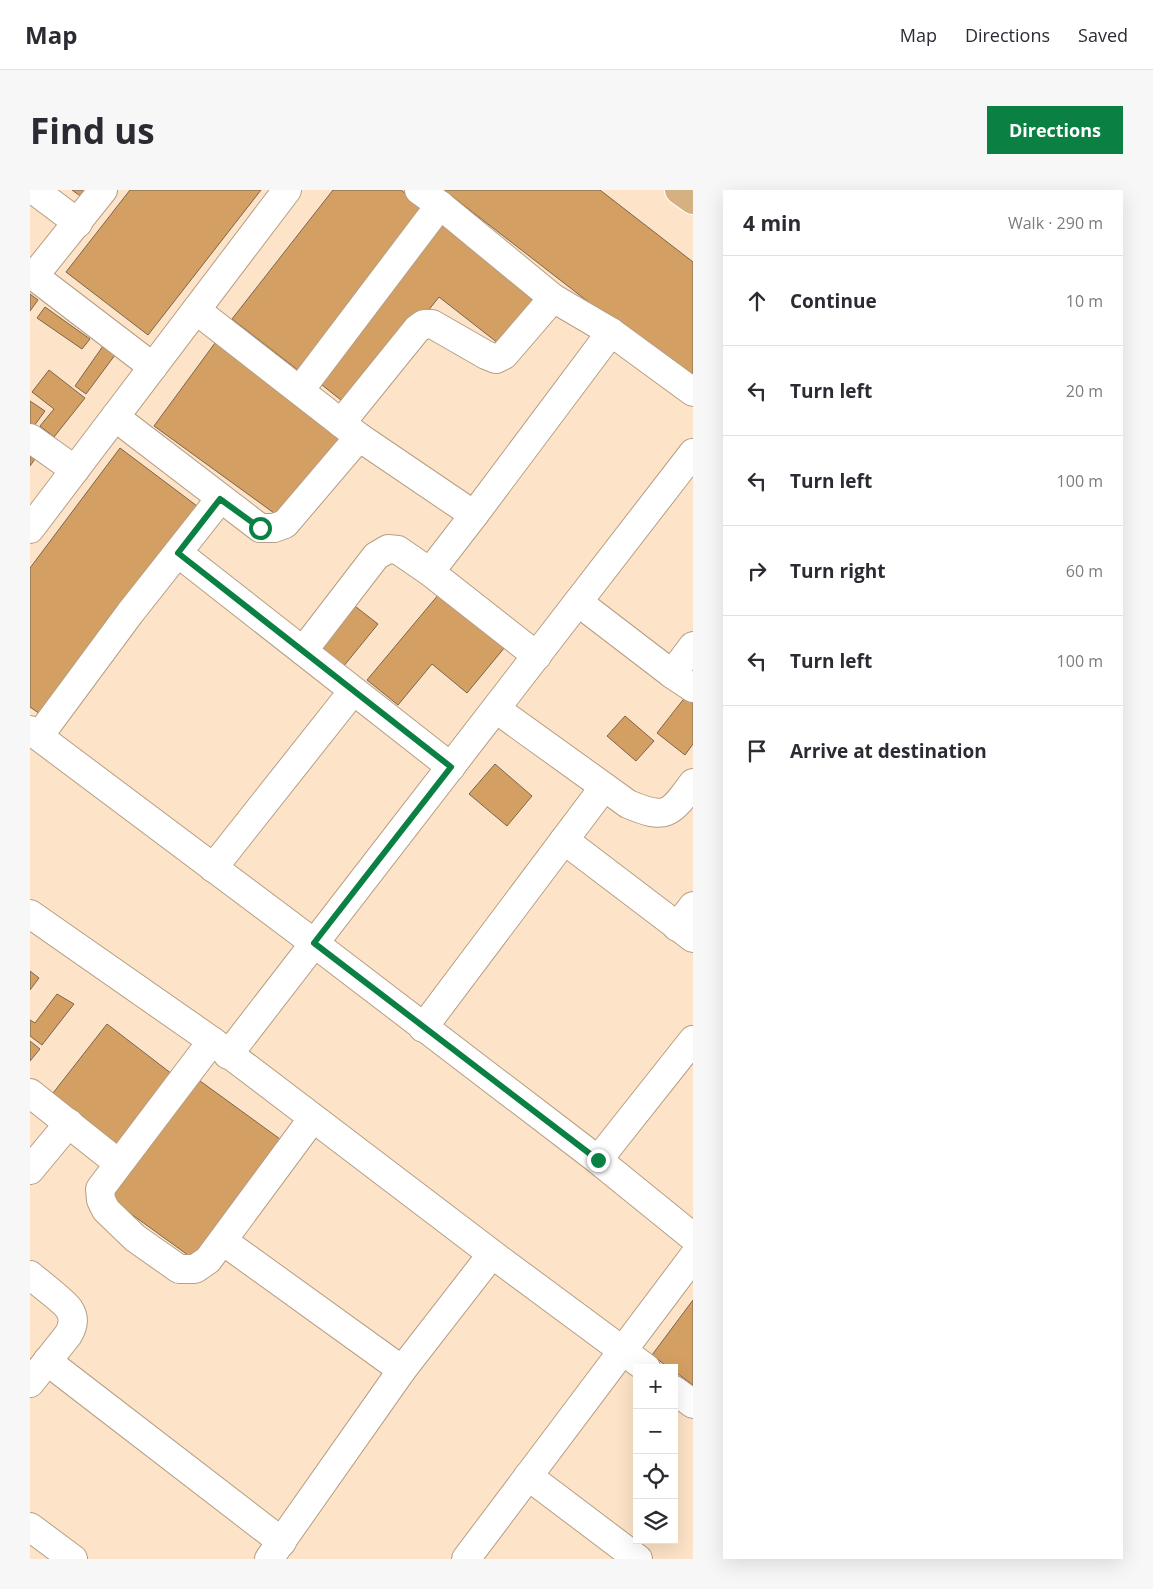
<!DOCTYPE html>
<meta charset="utf-8">
<style>
:root{--surface:#fff;--page:#f7f7f7;--text:#2b2b33;--muted:#7c7c81;--line:#e1e1e2;--accent:#0b8043}
body{margin:0;font-family:"Open Sans",sans-serif;background:var(--page);color:var(--text)}
.controls{position:absolute;right:15px;bottom:15px;display:grid;overflow:hidden;border-radius:0px;box-shadow:0 5px 20px #0002}
.controls button{width:45px;height:45px;display:grid;place-items:center;padding:0;border:0;border-bottom:1px solid var(--line);background:var(--surface);color:var(--text);font:25px sans-serif}
.stop{position:absolute;width:15px;height:15px;margin:-11px;border:4px solid #0b8043;border-radius:50%;background:#fff}
.stop.end{background:#0b8043;border-color:#fff;box-shadow:0 1px 5px #0008}
.list{margin:0;padding:0;list-style:none}
h2{display:flex;justify-content:space-between;align-items:center;height:65px;margin:0;padding:0 20px;font-size:21px}
h2 small{font-size:16px;font-weight:400;color:var(--muted)}
.list li{display:grid;grid-template-columns:32px 1fr auto;gap:15px;align-items:center;box-sizing:border-box;height:90px;padding:0 20px;border-top:1px solid var(--line)}
.list b{display:block;font-size:19px;white-space:nowrap}
.list em{font-size:16px;font-style:normal;color:var(--muted)}
.icon{flex:none;width:28px;height:28px;fill:none;stroke:currentColor;stroke-width:2;stroke-linecap:round;stroke-linejoin:round}
.map{position:relative;flex:none;width:663px;height:1369px;overflow:hidden;border-radius:0px}
header{display:flex;align-items:center;gap:30px;box-sizing:border-box;height:70px;padding:0 25px;background:var(--surface);border-bottom:1px solid var(--line)}
header strong{font-size:24px}
nav{display:flex;gap:28px;margin-inline-start:auto;font-size:18px}
.intro{display:flex;align-items:center;justify-content:space-between;box-sizing:border-box;height:120px;padding:0 30px}
h1{margin:0;font-size:35px}
.button{padding:12px 22px;border-radius:0px;background:var(--accent);color:#fff;font-size:18px;font-weight:700}
main{display:flex;gap:30px;padding:0 30px}
aside{flex:1;background:var(--surface);border-radius:0px;box-shadow:0 5px 20px #0002}
.map>svg:first-child{display:block}
.building{fill:#d39f63;stroke:#7c654d}
.lines{fill:none;stroke-linecap:round;stroke-linejoin:round}
.minor-casing{stroke:#b69e84;stroke-width:30}
.major-casing{stroke:#fff;stroke-width:30}
.minor{stroke:#fff;stroke-width:28}
.major{stroke:#d5b182;stroke-width:28}
.route{stroke:#0b8043;stroke-width:6}
</style>
<header>
<strong>Map</strong>
<nav><a>Map</a><a>Directions</a><a>Saved</a></nav>
</header>
<div class="intro"><h1>Find us</h1><a class="button">Directions</a></div>
<main>
<div class="map">
<svg width="663" height="1369" viewBox="0 0 663 1369">
<rect width="100%" height="100%" fill="#fde4c8"/>
<g class="building">
<path d="M42 0H59L53 8Z"/>
<path d="M100 0H231L118 145 36 82Z"/>
<path d="M303 0H371L400 23 273 184 202 129Z"/>
<path d="M414 0H570L663 72V193Z"/>
<path d="M412 33 511 110 473 157 409 107 321 218 287 191Z"/>
<path d="M0 104 8 110 0 121Z"/>
<path d="M15 117 60 149 52 159 7 128Z"/>
<path d="M185 153 316 248 255 331 124 236Z"/>
<path d="M73 156 85 165 56 204 45 196Z"/>
<path d="M19 180 55 208 24 247 10 236 24 219 2 202Z"/>
<path d="M0 211 15 221 4 236 0 233Z"/>
<path d="M90 258 167 316 10 524 0 517V378Z"/>
<path d="M0 265 5 269 0 276Z"/>
<path d="M409 404 475 457 437 503 402 474 368 515 337 490Z"/>
<path d="M317 410 348 434 313 477 283 453Z"/>
<path d="M656 506 663 512V554L655 565 627 543Z"/>
<path d="M595 526 624 551 606 571 577 546Z"/>
<path d="M465 574 502 606 477 636 439 604Z"/>
<path d="M0 781 9 788 0 800Z"/>
<path d="M27 804 44 814 12 855 0 846V830L5 833Z"/>
<path d="M77 834 142 884 81 962 16 912Z"/>
<path d="M0 851 10 859 0 871Z"/>
<path d="M166 888 250 949 162 1068 79 1008Z"/>
<path d="M663 1110V1195L644 1181V1178H639L622 1165Z"/>
</g>
<g class="lines">
<defs>
<g id="minor">
<path d="M4 0 48 33"/>
<path d="M389 0 410 15 523 108 581 142 663 202"/>
<path d="M0 83 123 177"/>
<path d="M4 86 73 0"/>
<path d="M166 120 329 247 444 325"/>
<path d="M270 200 410 15"/>
<path d="M85 227 230 338H244L255 334 329 247"/>
<path d="M311 233 387 139 394 134H402L456 165 466 169 474 165 523 108"/>
<path d="M0 248 45 280"/>
<path d="M0 339 257 0"/>
<path d="M148 363 421 577"/>
<path d="M400 382 444 325 581 142"/>
<path d="M548 412 642 484 663 498"/>
<path d="M273 461 346 366 358 359 368 360 400 382 507 466"/>
<path d="M642 484 663 456"/>
<path d="M466 519 598 614C636 630 640 625 663 593"/>
<path d="M0 540 284 753 568 970 663 1047"/>
<path d="M9 546 100 423 190 309"/>
<path d="M534 650 663 748"/>
<path d="M183 678 323 501"/>
<path d="M0 724 182 851 462 1064 616 1178"/>
<path d="M647 737 663 716"/>
<path d="M393 838 574 597"/>
<path d="M182 851 70 999 71 1010 76 1020 105 1048 149 1079H165L178 1070 283 928"/>
<path d="M198 865 663 263"/>
<path d="M0 903 88 973"/>
<path d="M568 970 663 850"/>
<path d="M0 980 39 933"/>
<path d="M193 1051 372 1180"/>
<path d="M0 1085C8 1092 35 1112 39 1119 45 1128 43 1137 38 1145L0 1193"/>
<path d="M17 1171 252 1352"/>
<path d="M644 1200 663 1214"/>
<path d="M498 1286 608 1369"/>
<path d="M0 1337 43 1369"/>
<path d="M239 1369 372 1180 462 1064"/>
<path d="M436 1369 663 1067"/>
</g>
<path id="major" d="M649 0 663 10"/>
</defs>
<use href="#minor" class="minor-casing"/>
<use href="#major" class="major-casing"/>
<use href="#minor" class="minor"/>
<use href="#major" class="major"/>
</g>
<g class="lines">
<path class="route" d="M230 338 190 309 148 363 421 577 284 753 568 970"/>
</g>
</svg>
<div class="controls">
<button>+</button>
<button>−</button>
<button><svg class="icon" aria-label="locate" viewBox="0 0 24 24"><circle cx="12" cy="12" r="6"/><path d="M12 2v4M12 18v4M2 12h4M18 12h4"/></svg></button>
<button><svg class="icon" aria-label="layers" viewBox="0 0 24 24"><path d="M12 4l9 5-9 5-9-5zM3 14l9 5 9-5"/></svg></button>
</div>
<div class="stop" style="left:230px;top:338px"></div>
<div class="stop end" style="left:568px;top:970px"></div>
</div>
<aside>
<h2>4 min<small>Walk · 290 m</small></h2>
<ul class="list">
<li><svg class="icon" aria-label="ahead" viewBox="0 0 24 24"><path d="M12 20V5M6 11l6-6 6 6"/></svg><div><b>Continue</b></div><em>10 m</em></li>
<li><svg class="icon" aria-label="left" viewBox="0 0 24 24"><path d="M17 20v-9H6M10 6l-5 5 5 5"/></svg><div><b>Turn left</b></div><em>20 m</em></li>
<li><svg class="icon" aria-label="left" viewBox="0 0 24 24"><path d="M17 20v-9H6M10 6l-5 5 5 5"/></svg><div><b>Turn left</b></div><em>100 m</em></li>
<li><svg class="icon" aria-label="right" viewBox="0 0 24 24"><path d="M7 20v-9h11M14 6l5 5-5 5"/></svg><div><b>Turn right</b></div><em>60 m</em></li>
<li><svg class="icon" aria-label="left" viewBox="0 0 24 24"><path d="M17 20v-9H6M10 6l-5 5 5 5"/></svg><div><b>Turn left</b></div><em>100 m</em></li>
<li><svg class="icon" aria-label="arrive" viewBox="0 0 24 24"><path d="M6 21V4h12l-3 4 3 4H6"/></svg><div><b>Arrive at destination</b></div></li>
</ul>
</aside>
</main>
